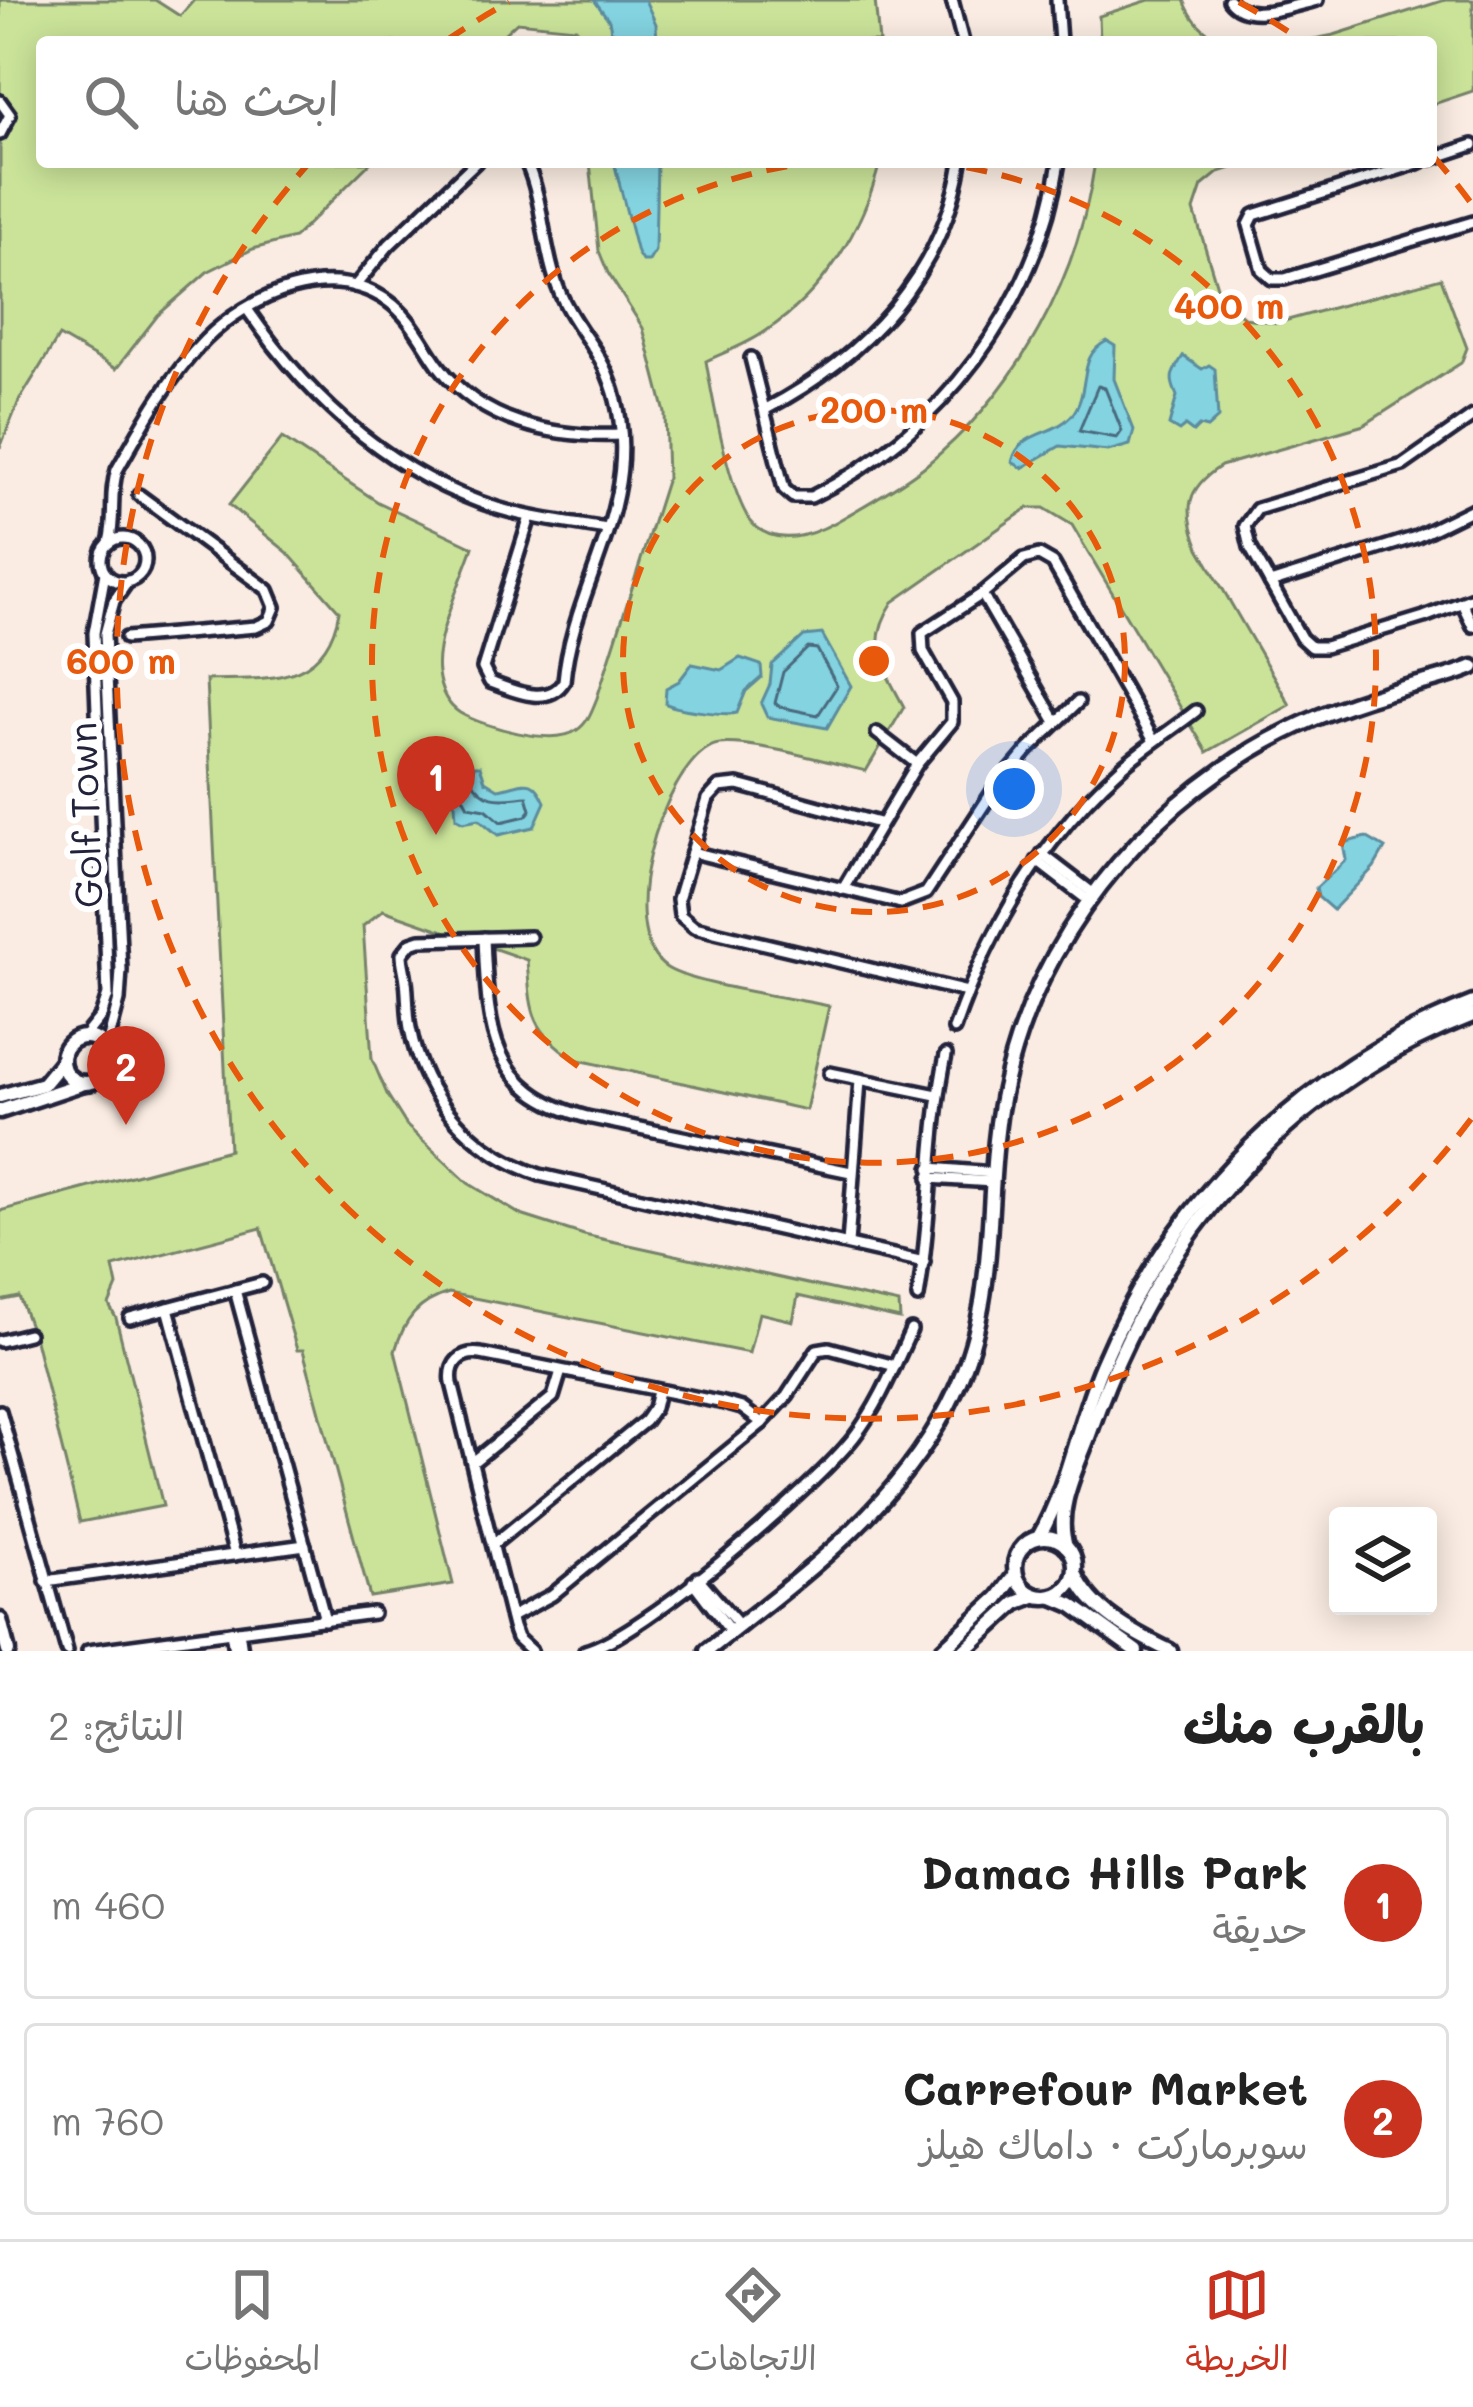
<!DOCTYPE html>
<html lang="ar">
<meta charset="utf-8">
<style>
:root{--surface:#fff;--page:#f2f2f2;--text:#222;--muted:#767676;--line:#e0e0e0;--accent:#c8321e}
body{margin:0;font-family:Mali,"Playpen Sans Arabic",sans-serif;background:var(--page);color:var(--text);direction:rtl}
.controls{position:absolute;right:36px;bottom:36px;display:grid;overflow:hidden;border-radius:12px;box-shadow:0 6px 30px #0003}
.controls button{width:108px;height:108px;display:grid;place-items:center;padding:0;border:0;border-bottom:3px solid var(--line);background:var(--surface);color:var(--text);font:60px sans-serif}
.you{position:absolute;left:1014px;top:789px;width:42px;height:42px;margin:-30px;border:9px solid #fff;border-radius:50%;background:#1a73e8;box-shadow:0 0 0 18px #1a73e833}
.badge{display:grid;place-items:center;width:78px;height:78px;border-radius:50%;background:var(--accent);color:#fff;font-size:39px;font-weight:700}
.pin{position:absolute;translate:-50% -99px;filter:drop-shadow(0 3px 6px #0008)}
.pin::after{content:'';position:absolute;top:63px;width:42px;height:36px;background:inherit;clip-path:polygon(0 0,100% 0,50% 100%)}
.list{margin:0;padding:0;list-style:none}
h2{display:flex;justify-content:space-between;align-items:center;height:156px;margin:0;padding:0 48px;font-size:51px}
h2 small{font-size:39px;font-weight:400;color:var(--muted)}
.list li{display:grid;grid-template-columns:78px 1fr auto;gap:36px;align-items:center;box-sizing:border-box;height:192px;margin:0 24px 24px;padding:0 24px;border:3px solid var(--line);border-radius:12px}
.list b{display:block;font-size:45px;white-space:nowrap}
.list p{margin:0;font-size:39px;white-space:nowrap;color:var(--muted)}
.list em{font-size:39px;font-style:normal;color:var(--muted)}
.icon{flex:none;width:66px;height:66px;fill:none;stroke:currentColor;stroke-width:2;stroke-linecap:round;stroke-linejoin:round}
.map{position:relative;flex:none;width:1473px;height:1651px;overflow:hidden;direction:ltr}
.search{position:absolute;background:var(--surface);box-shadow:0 6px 30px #0003;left:36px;right:36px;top:36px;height:132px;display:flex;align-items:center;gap:30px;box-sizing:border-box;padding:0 42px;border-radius:12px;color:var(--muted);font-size:45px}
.sheet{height:588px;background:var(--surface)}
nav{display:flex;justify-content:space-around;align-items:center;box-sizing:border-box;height:168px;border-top:3px solid var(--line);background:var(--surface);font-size:33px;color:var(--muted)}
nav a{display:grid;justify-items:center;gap:6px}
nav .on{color:var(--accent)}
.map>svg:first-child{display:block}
.green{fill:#cae399;stroke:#76826a;stroke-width:3}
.water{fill:#83d3e0;stroke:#5c8c9e;stroke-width:3}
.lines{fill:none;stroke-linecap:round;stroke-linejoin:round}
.shore{stroke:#49697d;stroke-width:3}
.street-casing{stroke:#22223b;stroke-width:18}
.secondary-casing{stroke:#22223b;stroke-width:21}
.street{stroke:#fff;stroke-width:9}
.secondary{stroke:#fff;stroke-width:12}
.ring{fill:none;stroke:#e8590c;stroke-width:6;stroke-dasharray:21 15}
.labels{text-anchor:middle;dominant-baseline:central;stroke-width:12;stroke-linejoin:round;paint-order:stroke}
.street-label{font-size:39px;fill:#22223b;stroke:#fff}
.centre{fill:#e8590c;stroke:#fff;stroke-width:6}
.ring-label{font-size:36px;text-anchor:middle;font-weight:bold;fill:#e8590c;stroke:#fff;stroke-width:12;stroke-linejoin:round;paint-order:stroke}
</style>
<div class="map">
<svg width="1473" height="1651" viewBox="0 0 1473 1651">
<rect width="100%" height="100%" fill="#faece2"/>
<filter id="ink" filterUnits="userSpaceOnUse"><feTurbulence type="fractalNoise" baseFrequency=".00833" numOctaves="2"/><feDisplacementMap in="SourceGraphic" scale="24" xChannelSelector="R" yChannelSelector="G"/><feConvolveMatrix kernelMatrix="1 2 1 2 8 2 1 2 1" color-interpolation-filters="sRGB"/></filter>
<g filter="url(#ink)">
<g class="green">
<path d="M0 0H155L180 16 194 0H875L879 42H578L576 28 517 22 495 42H42V162H371L294 238 253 249 207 272 158 315 116 369 59 336 19 401 0 448Z"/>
<path d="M1149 0H1184C1192 21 1203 31 1223 42H1100L1099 16Z"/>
<path d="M1445 0H1473V91L1431 105V42H1299L1334 35Z"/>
<path d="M590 162H880C863 230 824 292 766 331 748 344 725 352 706 361 712 396 731 505 755 526 783 550 822 531 848 515 874 500 902 484 925 466 1017 392 1079 278 1095 162H1250L1219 172 1202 186 1194 210 1220 297 1245 318 1277 323 1441 278 1467 348 1461 363 1364 425 1221 466C1185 489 1184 510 1199 548L1290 705 1207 752 1072 525 1044 508H1028L893 602C865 644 883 667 904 707L866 771C835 764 735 735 712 746 662 769 612 933 667 968 694 985 793 998 829 1006L806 1110 574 1059C529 1029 531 1010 527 960L383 910 363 926 372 1059 387 1094 407 1126 468 1183 521 1215 584 1235 899 1304 900 1319 798 1296 793 1321 759 1313 749 1353 449 1293C418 1302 404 1320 395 1351L453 1584 370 1597 303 1350H297L261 1228 113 1267 117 1286 109 1305 116 1318 163 1506 80 1522 35 1340 19 1297 0 1301V1211L229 1150 206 680C266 678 326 687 339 611L287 552 229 505 282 438 378 502 473 547C462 580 433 640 438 673 440 689 446 704 460 713 484 727 554 747 577 730 588 723 592 710 597 698L667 478 665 413 643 328 608 273 599 251Z"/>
</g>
<g class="water">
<path d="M594 0H645L656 24 657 42H613L609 20Z"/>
<path d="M614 162H657L655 251 649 261H642L637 253Z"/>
<path d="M1107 341 1115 346 1114 379 1134 430 1130 445 1108 451 1060 446 1022 468 1012 462C1020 430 1052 437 1071 416 1092 393 1075 356 1107 341Z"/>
<path d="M1183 356 1202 369 1209 365 1215 369 1218 418 1207 428 1199 426 1193 432 1185 426 1179 431 1169 425 1177 396C1168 376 1172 374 1183 356Z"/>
<path d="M822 634 851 686 827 728 767 717 761 704 770 684 772 665 804 636Z"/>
<path d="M740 658 761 665 762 677 746 691 737 713C725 716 673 709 665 703L666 688 679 681 692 664 721 670Z"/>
<path d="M445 753 457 766H480L485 781 498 789C524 785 532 773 545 802L534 827 498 835 479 819 463 822 456 818 455 804 426 775 432 757Z"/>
<path d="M1366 837 1385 848 1374 867 1333 910 1318 897 1316 888 1346 860 1343 843Z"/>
</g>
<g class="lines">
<g class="shore">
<path d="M1098 386 1105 388 1122 431 1117 438 1079 431Z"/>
<path d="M808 648 817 649 837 686 818 715 780 707 775 703 783 672Z"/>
<path d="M463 779H471C486 804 503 798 527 796L531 810 526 816 501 822 486 809 468 806 457 786Z"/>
</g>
<defs>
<g id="street">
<path d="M952 0 963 42"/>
<path d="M1057 0 1060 42"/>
<path d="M1229 0C1247 24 1291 6 1317 0"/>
<path d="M0 101 10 115 0 134"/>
<path d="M1431 159 1473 145"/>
<path d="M526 162C543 199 542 240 555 279 563 306 580 328 595 351 622 393 627 445 617 494 605 556 569 618 564 681 549 707 514 691 490 682L483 668 530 517"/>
<path d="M1421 162 1254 215 1249 225 1262 270 1272 279H1285L1473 222"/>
<path d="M355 286 389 245 476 162"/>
<path d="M247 309C309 399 391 474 497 508 533 519 570 523 607 529"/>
<path d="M751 358 784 489 793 497H811C940 435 1038 304 1059 162"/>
<path d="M766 409C865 357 942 276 961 162"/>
<path d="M1473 416 1403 465 1257 509 1245 526 1250 547 1301 638 1311 647H1325L1424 617 1473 598"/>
<circle cx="123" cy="560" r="22"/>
<path d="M109 542C116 518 109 494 117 470 141 427 169 376 205 340 250 295 329 260 388 301 411 317 423 344 439 366 481 423 554 438 621 435"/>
<path d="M1270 583 1416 537 1473 509"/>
<path d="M982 594 1056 722"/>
<path d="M1462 603 1473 626"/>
<path d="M126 638 256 627 269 621 275 607 268 590 139 495"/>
<path d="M877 733 917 764"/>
<path d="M879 823 738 785 719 787 708 799 678 899 680 915 694 927 967 992"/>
<path d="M692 852 901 903"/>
<path d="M1042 854 1094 894"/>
<path d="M1037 861 1089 901"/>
<path d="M843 889 917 764 952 722V702L923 651 922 633 982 594 1024 559 1039 555 1053 563 1154 741"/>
<path d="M900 903 926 893 993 791 1028 750 1078 702"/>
<path d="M530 937 420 940 411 943 402 954C402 963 405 971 406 981 408 997 407 1012 410 1028 423 1099 473 1152 540 1175L924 1262"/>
<path d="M484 938C488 1026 487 1090 587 1117L851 1172"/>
<path d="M954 1029C989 928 1042 838 1122 767 1146 746 1172 730 1196 711"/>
<path d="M84 1037 101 1016 108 995 94 633 105 573"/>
<path d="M106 1050 119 1000 121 970 105 634 114 601 128 581"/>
<path d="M830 1073 937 1095"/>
<path d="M930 1168 993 1173"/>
<path d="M929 1178 993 1182"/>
<path d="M848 1244 860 1080"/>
<path d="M235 1290 325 1620"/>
<path d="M918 1297C932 1216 929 1135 946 1055"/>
<path d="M168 1308 235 1555"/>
<path d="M130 1318 262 1283"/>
<path d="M0 1341 28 1334"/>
<path d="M0 1411 67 1651"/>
<path d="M473 1462 553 1397 561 1371"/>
<path d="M495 1543 645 1421 654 1408 658 1391"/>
<path d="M698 1578 739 1625"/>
<path d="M46 1581 305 1545"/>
<path d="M693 1582 731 1632"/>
<path d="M511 1617 552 1595 762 1423 787 1396 817 1350 829 1348 895 1366"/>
<path d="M239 1631 242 1651"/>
<path d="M231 1632 234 1651"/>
<path d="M88 1651 373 1613"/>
<path d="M531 1651 517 1638 513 1627 452 1383C449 1363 461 1351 481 1354L724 1403 742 1408 762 1423"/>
<path d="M585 1651C644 1635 814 1488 854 1437 879 1405 894 1367 911 1330"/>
</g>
<g id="secondary">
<circle cx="85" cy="1060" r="23"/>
<path d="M0 1096 43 1084 62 1061"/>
<path d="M0 1111 84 1083"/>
<circle cx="1045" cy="1567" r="30"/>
<path d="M1039 1537C1069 1484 1078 1421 1102 1365 1172 1199 1305 1068 1473 1003"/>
<path d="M1066 1546C1054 1509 1078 1466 1090 1432 1156 1240 1280 1089 1473 1015"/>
<path d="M1075 1573C1090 1611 1135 1634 1170 1651"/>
<path d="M1053 1597 1072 1605 1136 1651"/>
<path d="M0 1620 8 1651"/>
<path d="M707 1651C797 1580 894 1511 948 1406 995 1313 986 1238 996 1140 1011 990 1100 856 1222 770 1271 735 1327 710 1386 693 1415 684 1445 679 1473 667"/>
<path d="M941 1651 998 1598 1015 1575"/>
<path d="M964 1651 1016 1603 1034 1596"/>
</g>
</defs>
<use href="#street" class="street-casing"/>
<use href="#secondary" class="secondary-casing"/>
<use href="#street" class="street"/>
<use href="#secondary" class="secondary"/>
</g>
</g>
<g class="ring">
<circle cx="874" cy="661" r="251"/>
<path d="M931 162A502 502 0 1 1 817 162"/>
<path d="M1471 1119A753 753 0 1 1 310 162M447 40A753 753 0 0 1 509 2M1239 2A753 753 0 0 1 1301 40M1434 157A753 753 0 0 1 1471 203"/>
</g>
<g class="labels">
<g class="street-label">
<text transform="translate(84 815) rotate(-92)">Golf Town</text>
</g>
</g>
<circle cx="874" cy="661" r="18" class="centre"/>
<g class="ring-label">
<text x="1229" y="319">400 m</text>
<text x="874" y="423">200 m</text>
<text x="121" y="674">600 m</text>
</g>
</svg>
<div class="controls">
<button><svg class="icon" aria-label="layers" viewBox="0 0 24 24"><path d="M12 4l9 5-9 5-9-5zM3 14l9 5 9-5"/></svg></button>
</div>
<div class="you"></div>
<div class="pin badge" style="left:436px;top:835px">1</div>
<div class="pin badge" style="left:126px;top:1125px">2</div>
<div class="search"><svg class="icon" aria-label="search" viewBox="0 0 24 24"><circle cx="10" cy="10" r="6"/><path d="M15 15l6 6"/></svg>ابحث هنا</div>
</div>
<section class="sheet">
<h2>بالقرب منك<small>النتائج: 2</small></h2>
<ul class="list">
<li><span class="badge">1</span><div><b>Damac Hills Park</b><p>حديقة</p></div><em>460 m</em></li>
<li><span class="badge">2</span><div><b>Carrefour Market</b><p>سوبرماركت · داماك هيلز</p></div><em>760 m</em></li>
</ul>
</section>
<nav>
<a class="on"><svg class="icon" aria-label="map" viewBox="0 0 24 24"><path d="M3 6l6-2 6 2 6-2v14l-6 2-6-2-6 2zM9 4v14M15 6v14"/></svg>الخريطة</a>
<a><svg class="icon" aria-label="directions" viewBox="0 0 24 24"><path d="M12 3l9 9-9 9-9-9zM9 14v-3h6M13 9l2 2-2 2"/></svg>الاتجاهات</a>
<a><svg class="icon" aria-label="saved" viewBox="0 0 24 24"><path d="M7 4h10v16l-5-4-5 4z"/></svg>المحفوظات</a>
</nav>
